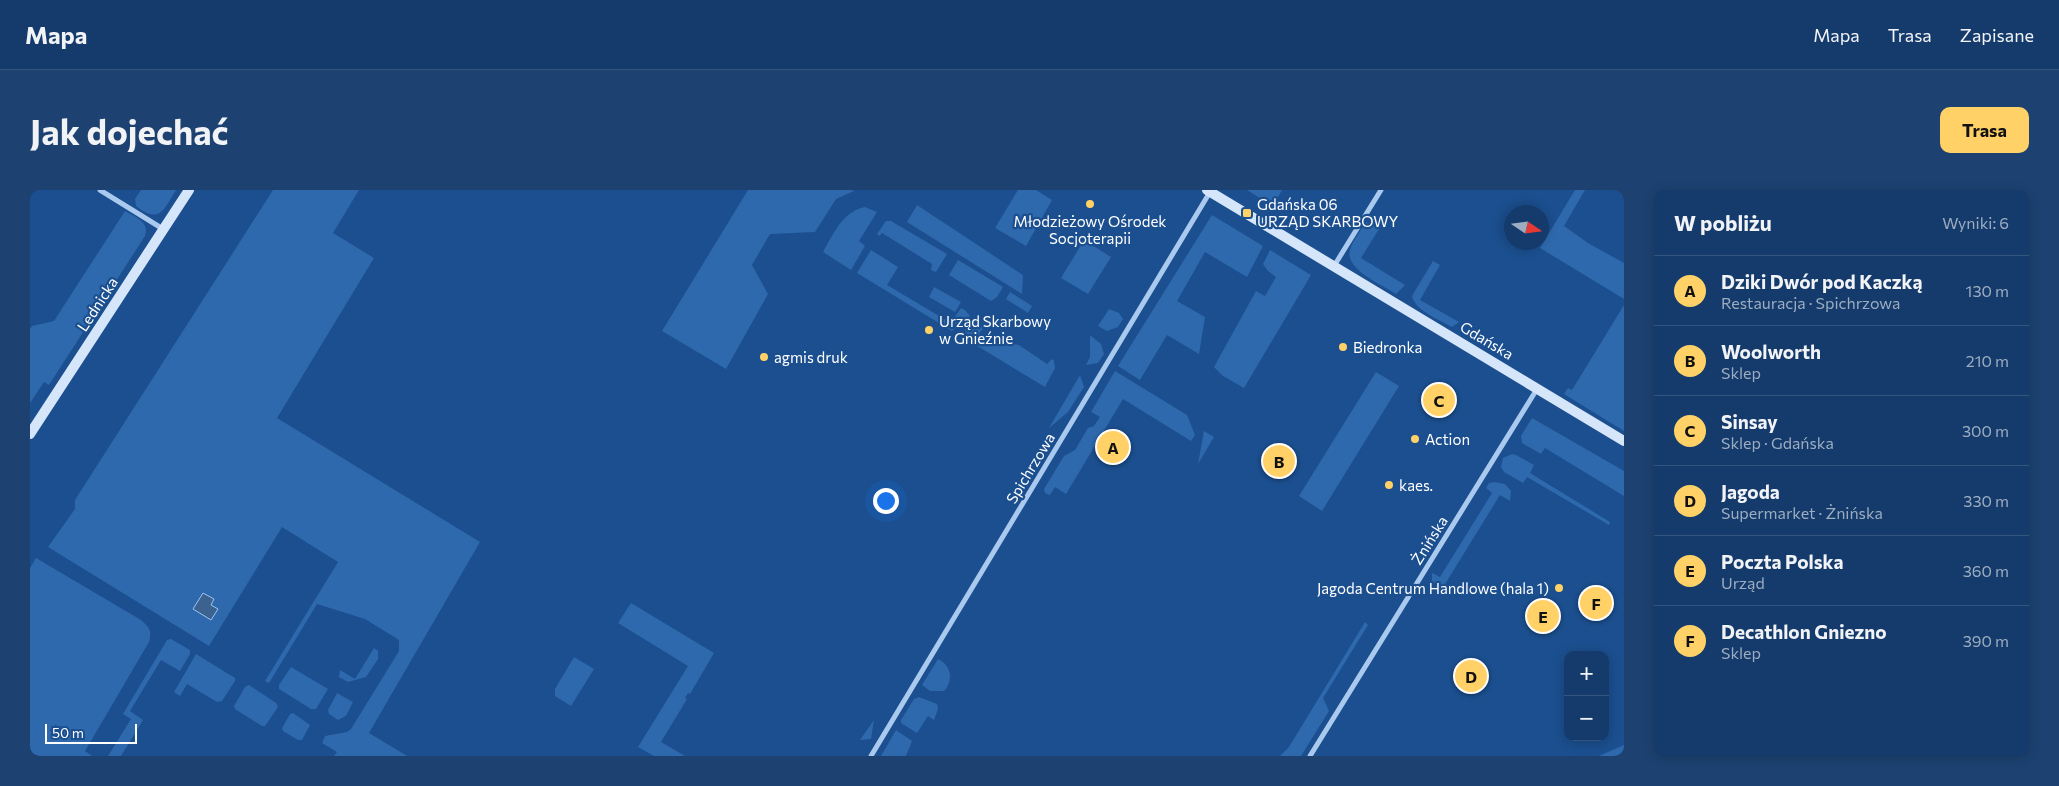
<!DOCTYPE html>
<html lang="pl">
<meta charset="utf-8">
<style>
:root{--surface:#143b6b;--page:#1d4271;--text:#f1f3f6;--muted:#9dadc1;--line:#33557e;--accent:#ffd166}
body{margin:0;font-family:Commissioner,sans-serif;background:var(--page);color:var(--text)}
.controls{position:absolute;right:15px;bottom:15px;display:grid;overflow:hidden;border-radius:10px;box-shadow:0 2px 12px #0003}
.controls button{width:45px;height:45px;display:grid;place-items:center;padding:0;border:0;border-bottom:1px solid var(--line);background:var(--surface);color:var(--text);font:25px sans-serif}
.compass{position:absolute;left:1474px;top:15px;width:45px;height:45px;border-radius:50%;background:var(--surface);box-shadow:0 2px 12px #0003;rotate:103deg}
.scale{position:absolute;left:15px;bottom:12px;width:92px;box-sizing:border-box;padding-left:5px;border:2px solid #fff;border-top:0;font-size:14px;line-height:18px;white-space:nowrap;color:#fff;-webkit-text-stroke:4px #1b4f8f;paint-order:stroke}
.you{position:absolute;left:855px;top:310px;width:18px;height:18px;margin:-12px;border:4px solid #fff;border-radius:50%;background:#1a73e8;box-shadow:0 0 0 8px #1a73e833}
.badge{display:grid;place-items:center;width:32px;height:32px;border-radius:50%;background:var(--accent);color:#111;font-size:16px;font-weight:700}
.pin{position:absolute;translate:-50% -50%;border:2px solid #fff;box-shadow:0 1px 5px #0006}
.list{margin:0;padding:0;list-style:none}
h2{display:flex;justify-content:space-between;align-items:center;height:65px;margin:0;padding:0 20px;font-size:21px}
h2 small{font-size:16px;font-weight:400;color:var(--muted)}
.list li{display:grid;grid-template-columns:32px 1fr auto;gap:15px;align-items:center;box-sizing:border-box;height:70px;padding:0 20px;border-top:1px solid var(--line)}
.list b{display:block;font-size:19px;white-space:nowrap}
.list p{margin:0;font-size:16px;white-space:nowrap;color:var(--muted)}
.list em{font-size:16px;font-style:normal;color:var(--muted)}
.map{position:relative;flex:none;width:1594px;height:566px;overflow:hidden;border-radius:10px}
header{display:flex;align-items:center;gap:30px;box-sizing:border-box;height:70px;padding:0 25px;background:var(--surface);border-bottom:1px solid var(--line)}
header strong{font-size:24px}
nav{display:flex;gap:28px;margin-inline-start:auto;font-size:18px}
.intro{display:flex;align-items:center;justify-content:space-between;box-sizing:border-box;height:120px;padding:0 30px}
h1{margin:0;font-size:35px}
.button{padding:12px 22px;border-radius:10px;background:var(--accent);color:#111;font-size:18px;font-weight:700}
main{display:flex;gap:30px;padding:0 30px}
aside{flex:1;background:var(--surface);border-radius:10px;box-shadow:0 2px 12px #0003}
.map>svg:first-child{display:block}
.green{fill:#2e69ad}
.water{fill:#3c6290;stroke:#9cc4f0}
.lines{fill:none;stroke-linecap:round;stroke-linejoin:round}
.street{stroke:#a9c9ee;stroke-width:5}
.secondary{stroke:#d6e6fa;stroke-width:10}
.poi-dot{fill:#ffd166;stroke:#1b4f8f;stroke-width:2}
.labels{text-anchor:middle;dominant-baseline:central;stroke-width:4.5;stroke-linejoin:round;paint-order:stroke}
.poi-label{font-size:15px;fill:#fff;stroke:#1b4f8f;text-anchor:start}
.street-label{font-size:15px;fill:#fff;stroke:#1b4f8f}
</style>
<header>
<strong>Mapa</strong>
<nav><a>Mapa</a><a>Trasa</a><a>Zapisane</a></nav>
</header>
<div class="intro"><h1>Jak dojechać</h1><a class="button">Trasa</a></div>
<main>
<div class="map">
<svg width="1594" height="566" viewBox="0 0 1594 566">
<rect width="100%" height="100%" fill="#1b4f8f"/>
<g class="green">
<path d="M111 0H146C134 19 130 35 106 16L105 9Z"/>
<path d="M243 0H329L303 43 344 68 247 228 450 352 339 543 377 566H304L307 562 292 553 295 546 317 542 321 539 369 461V450L335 429 287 414 239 493 235 491 308 372 252 337 179 456 18 357 45 319V310Z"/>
<path d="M718 0H822L843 13 824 1 806 9 785 42 740 44 722 75 738 104 696 179 632 141Z"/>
<path d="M988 0H1006L1022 10 996 56 965 38Z"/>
<path d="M1217 0H1252L1243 16Z"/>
<path d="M1545 0H1555L1534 36 1558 53 1594 73V109L1510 58Z"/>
<path d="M887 15 993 85 992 104 877 32Z"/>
<path d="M835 17 847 22 829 51 835 56 821 80 793 62C804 43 812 22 835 17Z"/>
<path d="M95 21C105 27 120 32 115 46L19 195 14 192 0 213V139L2 136 24 131Z"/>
<path d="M1182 25 1233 56 1217 87 1175 62 1147 111 1175 127 1169 164 1137 145 1110 190 1088 176Z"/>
<path d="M856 31H861L917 64 906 82 901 80 902 74 852 43 849 46 847 44Z"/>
<path d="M1336 32 1349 39 1331 68 1375 95 1366 104C1352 95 1314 79 1320 60 1323 50 1331 40 1336 32Z"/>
<path d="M1054 50 1081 67 1058 104 1031 88Z"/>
<path d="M841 60 868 77 857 95 921 133 931 118 935 120 940 126 922 141 827 83Z"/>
<path d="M1240 60 1281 85 1214 198 1193 186 1184 177 1226 101 1235 106 1246 87 1238 81 1233 74Z"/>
<path d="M928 70 973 97 967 107 961 111 919 85Z"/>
<path d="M1403 71 1410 75 1390 110 1429 132 1422 137C1410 130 1385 121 1382 106Z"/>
<path d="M904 97 931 112 925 122 899 107Z"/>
<path d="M980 102 1002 116 998 123 976 109Z"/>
<path d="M1594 115V241L1534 204 1538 198 1542 200Z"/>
<path d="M1079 119 1089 123 1093 129 1088 137 1077 141 1068 136Z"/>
<path d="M946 131 953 138 949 144 966 152 989 155 1017 174 1022 169 1024 171 1025 178 1015 197 944 154 935 140Z"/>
<path d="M1060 145 1071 154 1074 164 1068 173 1056 175 1060 167Z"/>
<path d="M1085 181 1157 225 1165 245 1161 251 1093 209 1036 304 1025 297 1020 305 1015 303 1014 299 1034 266 1045 260 1058 238 1064 236 1070 227 1061 222Z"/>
<path d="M1346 182 1369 196 1292 321 1269 306Z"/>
<path d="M1050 185 1054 197 1038 222 1019 238Z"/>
<path d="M1502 228 1594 281V306L1515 258 1511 264 1492 253 1491 246Z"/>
<path d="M1174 241 1184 247 1168 274Z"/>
<path d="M1482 264 1486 265 1504 275 1500 283 1580 332 1579 335 1497 287 1493 293 1474 282 1471 277 1473 268Z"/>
<path d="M1465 292 1475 294 1481 301 1480 311 1470 305 1412 399 1402 391V383L1410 387 1462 303 1456 298 1459 293Z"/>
<path d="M6 368 111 430C120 438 122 441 119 452L55 561 62 566H0V378Z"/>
<path d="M601 413 684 463 660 504 658 503 655 508 657 509 631 552 655 566H624L608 557 658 476 588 433Z"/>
<path d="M1335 432 1338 435 1293 508 1299 521 1271 566H1250L1259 557Z"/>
<path d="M141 449 160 460V464L150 481 131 470 100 521 113 530 91 566H78L101 529 93 524 137 450Z"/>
<path d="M344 458 348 461V469L336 487 318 492 309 487 310 480 325 489Z"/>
<path d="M166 464 205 488V491L192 511 187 512 157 494 150 506 144 502Z"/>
<path d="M544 467 564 479 541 516 525 506V499Z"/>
<path d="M908 469C921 475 924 490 914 501H900L892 495Z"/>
<path d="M261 477 298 499 286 519H281L249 499V495Z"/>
<path d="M219 495 246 513 248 517 235 536H232L205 519 204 516 215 497Z"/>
<path d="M307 503 323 512 316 526 308 530 299 524 298 520Z"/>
<path d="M889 507 907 514 908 519 904 530 898 526 887 543 871 533V530L884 509Z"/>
<path d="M263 523 280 535 272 550H268L253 541 252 538 260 524Z"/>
<path d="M844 530 841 549 830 550Z"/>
<path d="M866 540 882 551 876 566H851Z"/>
<path d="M1594 555V565L1591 566H1569Z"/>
</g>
<path class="water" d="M173 403 184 409 181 415 188 419 181 430 163 419Z"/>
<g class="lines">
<g class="street">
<path d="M70 0 133 39"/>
<path d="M1304 76 1351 0"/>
<path d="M841 566 1180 2"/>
<path d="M1280 566 1507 199"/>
</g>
<g class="secondary">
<path d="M1177 0 1594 251"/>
<path d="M0 244 159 0"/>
</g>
</g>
<g class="poi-dot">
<circle cx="1060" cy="14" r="5"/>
<rect x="1212" y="18" width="10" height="10" rx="2.5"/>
<circle cx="899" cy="140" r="5"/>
<circle cx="1313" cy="157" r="5"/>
<circle cx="734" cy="167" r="5"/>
<circle cx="1385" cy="249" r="5"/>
<circle cx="1359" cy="295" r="5"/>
<circle cx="1529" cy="398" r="5"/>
</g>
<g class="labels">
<g class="poi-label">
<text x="1227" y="14">Gdańska 06<tspan x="1227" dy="17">URZĄD SKARBOWY</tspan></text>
<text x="1060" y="31" text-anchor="middle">Młodzieżowy Ośrodek<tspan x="1060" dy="17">Socjoterapii</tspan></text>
<text x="909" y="131">Urząd Skarbowy<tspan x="909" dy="17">w Gnieźnie</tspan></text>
<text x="1323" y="157">Biedronka</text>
<text x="744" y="167">agmis druk</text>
<text x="1395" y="249">Action</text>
<text x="1369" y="295">kaes.</text>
<text x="1519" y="398" text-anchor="end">Jagoda Centrum Handlowe (hala 1)</text>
</g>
<g class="street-label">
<text transform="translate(67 114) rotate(-57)">Lednicka</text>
<text transform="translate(1457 150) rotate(31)">Gdańska</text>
<text transform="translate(1000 278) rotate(-59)">Spichrzowa</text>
<text transform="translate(1399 350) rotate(-58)">Żnińska</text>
</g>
</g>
</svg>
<div class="controls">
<button>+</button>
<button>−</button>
</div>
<svg class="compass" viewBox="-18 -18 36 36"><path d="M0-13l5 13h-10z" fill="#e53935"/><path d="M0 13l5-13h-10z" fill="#9dadc1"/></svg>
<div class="scale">50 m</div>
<div class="you"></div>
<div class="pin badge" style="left:1083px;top:257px">A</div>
<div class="pin badge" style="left:1249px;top:271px">B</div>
<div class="pin badge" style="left:1409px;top:210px">C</div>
<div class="pin badge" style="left:1441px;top:486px">D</div>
<div class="pin badge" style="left:1513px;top:426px">E</div>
<div class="pin badge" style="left:1566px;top:413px">F</div>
</div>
<aside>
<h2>W pobliżu<small>Wyniki: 6</small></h2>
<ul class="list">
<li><span class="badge">A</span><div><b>Dziki Dwór pod Kaczką</b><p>Restauracja · Spichrzowa</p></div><em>130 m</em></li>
<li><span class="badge">B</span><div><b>Woolworth</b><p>Sklep</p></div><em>210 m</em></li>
<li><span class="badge">C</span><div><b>Sinsay</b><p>Sklep · Gdańska</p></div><em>300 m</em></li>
<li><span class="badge">D</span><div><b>Jagoda</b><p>Supermarket · Żnińska</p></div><em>330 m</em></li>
<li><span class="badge">E</span><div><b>Poczta Polska</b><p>Urząd</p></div><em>360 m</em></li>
<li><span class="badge">F</span><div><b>Decathlon Gniezno</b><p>Sklep</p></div><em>390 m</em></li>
</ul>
</aside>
</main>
